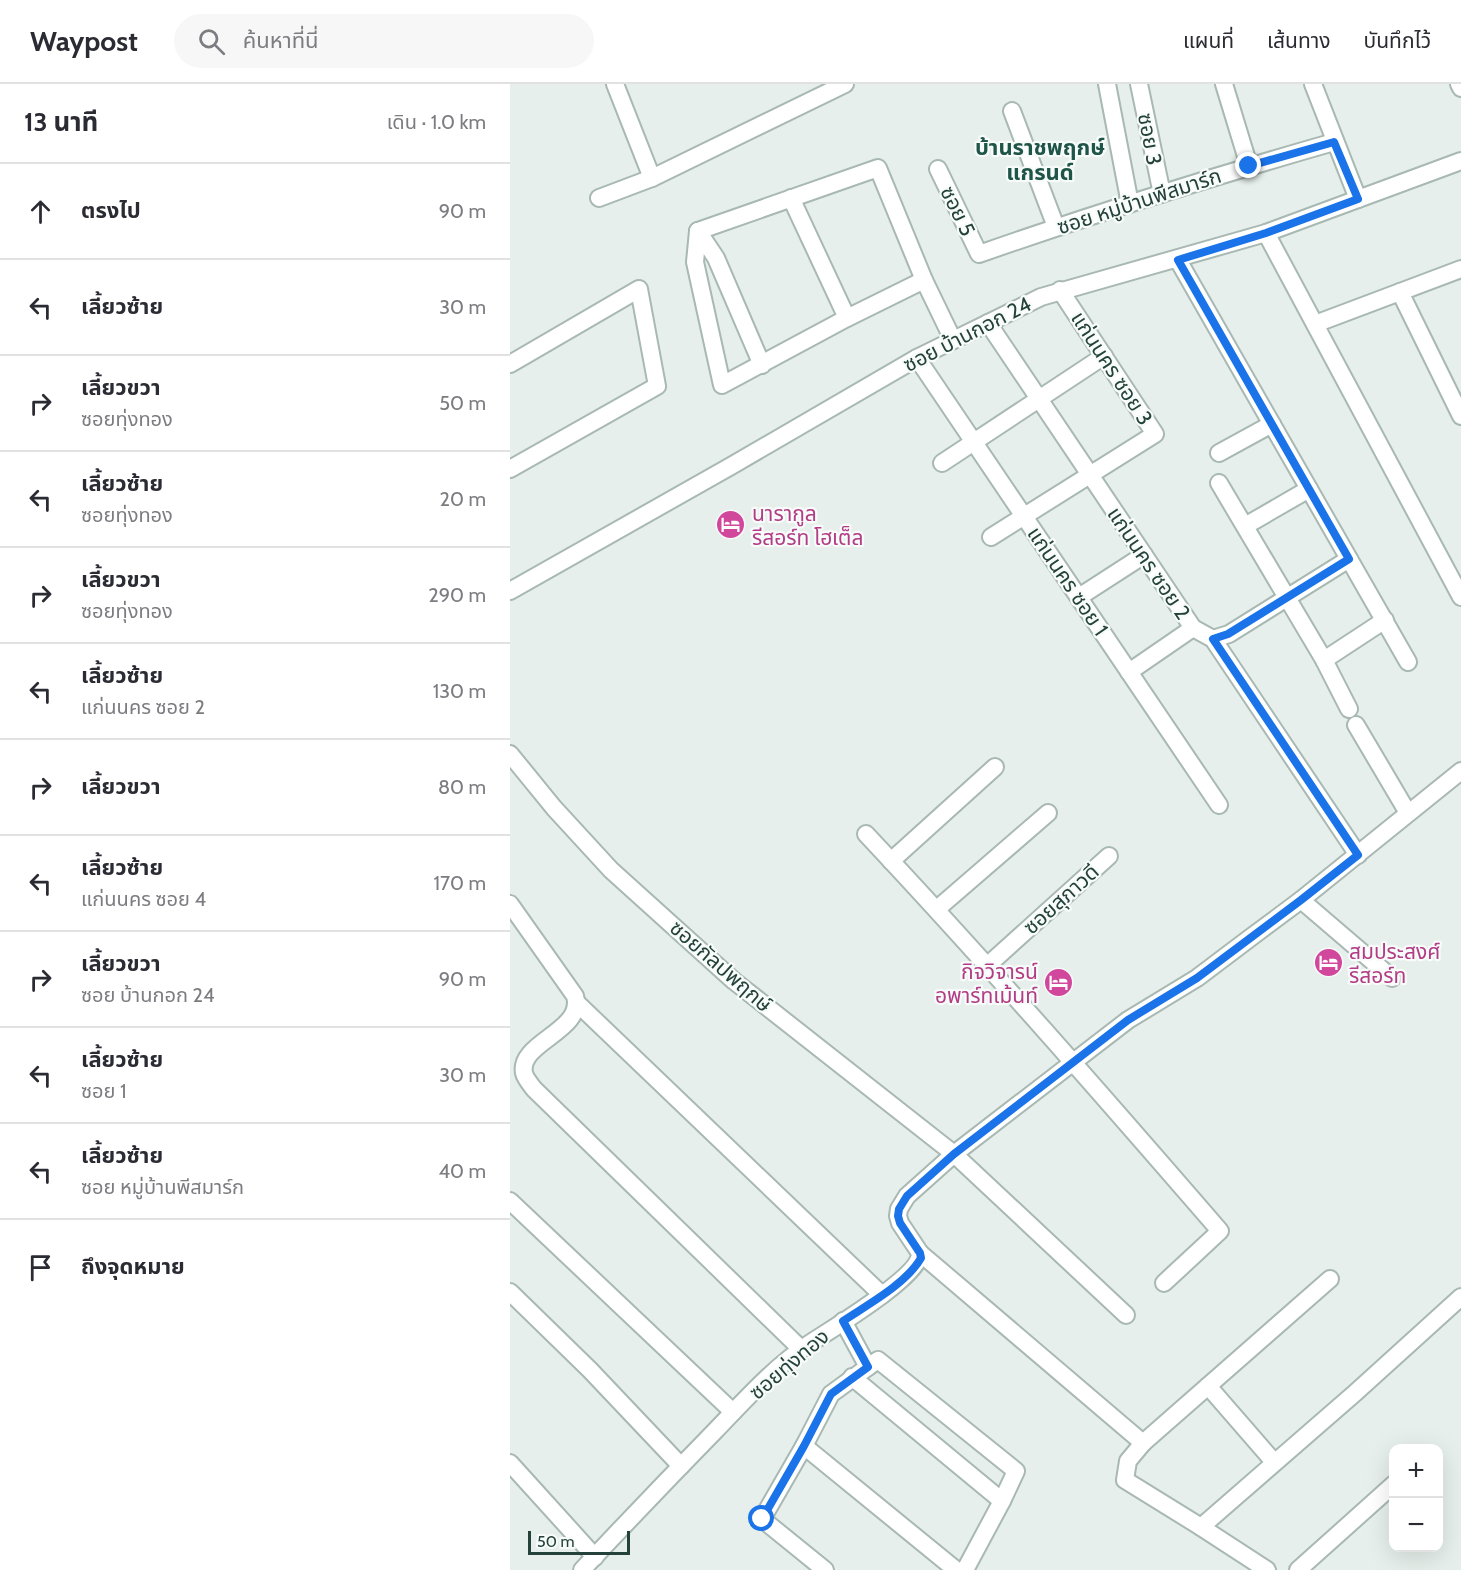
<!DOCTYPE html>
<html lang="th">
<meta charset="utf-8">
<style>
:root{--surface:#fff;--page:#f7f7f7;--text:#2b2b33;--muted:#7c7c81;--line:#e1e1e2}
body{margin:0;font-family:Cabin,"Noto Sans Thai",sans-serif;background:var(--page);color:var(--text)}
.controls{position:absolute;right:18px;bottom:18px;display:grid;overflow:hidden;border-radius:12px;box-shadow:0 6px 24px #0002}
.controls button{width:54px;height:54px;display:grid;place-items:center;padding:0;border:0;border-bottom:2px solid var(--line);background:var(--surface);color:var(--text);font:30px sans-serif}
.scale{position:absolute;left:18px;bottom:15px;width:102px;box-sizing:border-box;padding-left:6px;border:3px solid #24423a;border-top:0;font-size:16px;line-height:21px;white-space:nowrap;color:#24423a;-webkit-text-stroke:4px #f7fbf9;paint-order:stroke}
.stop{position:absolute;width:18px;height:18px;margin:-14px;border:4px solid #1a73e8;border-radius:50%;background:#fff}
.stop.end{background:#1a73e8;border-color:#fff;box-shadow:0 2px 6px #0008}
.list{margin:0;padding:0;list-style:none}
h2{display:flex;justify-content:space-between;align-items:center;height:78px;margin:0;padding:0 24px;font-size:26px}
h2 small{font-size:20px;font-weight:400;color:var(--muted)}
.list li{display:grid;grid-template-columns:39px 1fr auto;gap:18px;align-items:center;box-sizing:border-box;height:96px;padding:0 24px;border-top:2px solid var(--line)}
.list b{display:block;font-size:22px;white-space:nowrap}
.list p{margin:0;font-size:20px;white-space:nowrap;color:var(--muted)}
.list em{font-size:20px;font-style:normal;color:var(--muted)}
.icon{flex:none;width:33px;height:33px;fill:none;stroke:currentColor;stroke-width:2;stroke-linecap:round;stroke-linejoin:round}
.map{position:relative;flex:none;width:951px;height:1486px;overflow:hidden}
header{display:flex;align-items:center;gap:36px;box-sizing:border-box;height:84px;padding:0 30px;background:var(--surface);border-bottom:2px solid var(--line)}
header strong{font-size:28px}
nav{display:flex;gap:33px;margin-inline-start:auto;font-size:21px}
.search{width:420px;height:54px;background:var(--page);display:flex;align-items:center;gap:15px;box-sizing:border-box;padding:0 21px;border-radius:33px;color:var(--muted);font-size:22px}
main{display:flex}
aside{flex:1;background:var(--surface)}
.map>svg:first-child{display:block}
.lines{fill:none;stroke-linecap:round;stroke-linejoin:round}
.minor-casing{stroke:#a8b8b2;stroke-width:20}
.minor{stroke:#fff;stroke-width:16}
.route{stroke:#1a73e8;stroke-width:8}
.labels{text-anchor:middle;dominant-baseline:central;stroke-width:4.5;stroke-linejoin:round;paint-order:stroke}
.street-label{font-size:21px;fill:#24423a;stroke:#f7fbf9}
.hotel-label{font-size:21px;fill:#b23c85;stroke:#f7fbf9;text-anchor:start}
.neighbourhood-label{font-size:22px;font-weight:bold;fill:#1f5548;stroke:#f7fbf9}
</style>
<header>
<strong>Waypost</strong>
<div class="search"><svg class="icon" aria-label="search" viewBox="0 0 24 24"><circle cx="10" cy="10" r="6"/><path d="M15 15l6 6"/></svg>ค้นหาที่นี่</div>
<nav><a>แผนที่</a><a>เส้นทาง</a><a>บันทึกไว้</a></nav>
</header>
<main>
<aside>
<h2>13 นาที<small>เดิน · 1.0 km</small></h2>
<ul class="list">
<li><svg class="icon" aria-label="ahead" viewBox="0 0 24 24"><path d="M12 20V5M6 11l6-6 6 6"/></svg><div><b>ตรงไป</b></div><em>90 m</em></li>
<li><svg class="icon" aria-label="left" viewBox="0 0 24 24"><path d="M17 20v-9H6M10 6l-5 5 5 5"/></svg><div><b>เลี้ยวซ้าย</b></div><em>30 m</em></li>
<li><svg class="icon" aria-label="right" viewBox="0 0 24 24"><path d="M7 20v-9h11M14 6l5 5-5 5"/></svg><div><b>เลี้ยวขวา</b><p>ซอยทุ่งทอง</p></div><em>50 m</em></li>
<li><svg class="icon" aria-label="left" viewBox="0 0 24 24"><path d="M17 20v-9H6M10 6l-5 5 5 5"/></svg><div><b>เลี้ยวซ้าย</b><p>ซอยทุ่งทอง</p></div><em>20 m</em></li>
<li><svg class="icon" aria-label="right" viewBox="0 0 24 24"><path d="M7 20v-9h11M14 6l5 5-5 5"/></svg><div><b>เลี้ยวขวา</b><p>ซอยทุ่งทอง</p></div><em>290 m</em></li>
<li><svg class="icon" aria-label="left" viewBox="0 0 24 24"><path d="M17 20v-9H6M10 6l-5 5 5 5"/></svg><div><b>เลี้ยวซ้าย</b><p>แก่นนคร ซอย 2</p></div><em>130 m</em></li>
<li><svg class="icon" aria-label="right" viewBox="0 0 24 24"><path d="M7 20v-9h11M14 6l5 5-5 5"/></svg><div><b>เลี้ยวขวา</b></div><em>80 m</em></li>
<li><svg class="icon" aria-label="left" viewBox="0 0 24 24"><path d="M17 20v-9H6M10 6l-5 5 5 5"/></svg><div><b>เลี้ยวซ้าย</b><p>แก่นนคร ซอย 4</p></div><em>170 m</em></li>
<li><svg class="icon" aria-label="right" viewBox="0 0 24 24"><path d="M7 20v-9h11M14 6l5 5-5 5"/></svg><div><b>เลี้ยวขวา</b><p>ซอย บ้านกอก 24</p></div><em>90 m</em></li>
<li><svg class="icon" aria-label="left" viewBox="0 0 24 24"><path d="M17 20v-9H6M10 6l-5 5 5 5"/></svg><div><b>เลี้ยวซ้าย</b><p>ซอย 1</p></div><em>30 m</em></li>
<li><svg class="icon" aria-label="left" viewBox="0 0 24 24"><path d="M17 20v-9H6M10 6l-5 5 5 5"/></svg><div><b>เลี้ยวซ้าย</b><p>ซอย หมู่บ้านพีสมาร์ก</p></div><em>40 m</em></li>
<li><svg class="icon" aria-label="arrive" viewBox="0 0 24 24"><path d="M6 21V4h12l-3 4 3 4H6"/></svg><div><b>ถึงจุดหมาย</b></div></li>
</ul>
</aside>
<div class="map">
<svg width="951" height="1486" viewBox="0 0 951 1486">
<rect width="100%" height="100%" fill="#e6efeb"/>
<g class="lines">
<defs>
<g id="minor">
<path d="M105 0 142 94"/>
<path d="M597 0 620 120"/>
<path d="M629 0 652 110"/>
<path d="M714 0 739 82"/>
<path d="M803 0 848 115"/>
<path d="M949 0 951 4"/>
<path d="M502 27 546 143"/>
<path d="M428 85 469 170C586 129 705 92 824 58"/>
<path d="M89 114 142 94 335 0"/>
<path d="M281 114 337 234"/>
<path d="M188 147 185 178 212 301 337 234 414 196"/>
<path d="M188 147 368 84 414 196 443 256"/>
<path d="M188 147 206 174 252 281"/>
<path d="M756 149 951 513"/>
<path d="M668 176 898 578"/>
<path d="M890 208 951 332"/>
<path d="M478 239 683 544 703 555 848 771"/>
<path d="M805 240 951 185"/>
<path d="M407 274 709 721"/>
<path d="M0 280 129 205 147 302 0 385"/>
<path d="M709 369 762 340"/>
<path d="M432 379 594 272"/>
<path d="M709 399 814 576 839 625"/>
<path d="M735 442 799 405"/>
<path d="M481 453 645 350 550 206"/>
<path d="M0 507 221 382 407 274 531 213 756 149 951 77"/>
<path d="M569 513 634 471"/>
<path d="M703 555 719 550 839 475"/>
<path d="M814 576 875 536"/>
<path d="M619 588 683 544"/>
<path d="M846 641 898 729"/>
<path d="M0 670 44 724 101 786 224 897 444 1070 616 1231"/>
<path d="M356 750C477 879 594 1013 710 1147L654 1199"/>
<path d="M381 777 485 683"/>
<path d="M791 816 882 894"/>
<path d="M0 820 65 912C75 947 8 958 14 989 15 994 21 1001 24 1005L291 1265"/>
<path d="M427 825 538 729"/>
<path d="M477 882 599 772"/>
<path d="M67 919 372 1211"/>
<path d="M0 1117 223 1328"/>
<path d="M410 1169 633 1359"/>
<path d="M0 1208 80 1286 171 1382"/>
<path d="M333 1237 358 1283 368 1276 506 1387 492 1417 455 1486"/>
<path d="M342 1293 492 1417"/>
<path d="M698 1302 764 1378"/>
<path d="M294 1362 446 1486"/>
<path d="M0 1379 85 1473"/>
<path d="M691 1443 615 1396 618 1377 633 1359 820 1195"/>
<path d="M72 1486C116 1439 160 1393 205 1347 234 1317 264 1283 299 1260 320 1246 411 1192 410 1169L390 1139 388 1132 389 1125 397 1112 444 1070 618 936 687 894 740 854 791 816 951 687"/>
<path d="M315 1486 252 1435 294 1362 321 1310 358 1283"/>
<path d="M757 1486 691 1443 845 1309 951 1213"/>
<path d="M788 1486 884 1400"/>
</g>
</defs>
<use href="#minor" class="minor-casing"/>
<use href="#minor" class="minor"/>
</g>
<g class="lines">
<path class="route" d="M252 1435 294 1362 321 1310 358 1283 333 1237C357 1221 396 1200 411 1174L410 1169 390 1139 388 1132 389 1125 397 1112 444 1070 618 936 687 894 791 816 848 771 703 555 718 550 839 475 668 176 756 149 848 115 824 58 739 82"/>
</g>
<defs>
<symbol id="hotel-disc" viewBox="-11 -11 22 22"><circle r="9.5" fill="#d1479c" stroke="#f7fbf9"/><path d="M-6-4.5h1.5V1H6V5H4.5V3h-9V5H-6ZM-4 0a1.8 1.8 0 1 1 3.6 0ZM.5 0V-2.5h3Q6-2.5 6 0Z" fill="#fff"/></symbol>
</defs>
<g fill-rule="evenodd">
<use href="#hotel-disc" x="204" y="424" width="33" height="33"/>
<use href="#hotel-disc" x="802" y="862" width="33" height="33"/>
<use href="#hotel-disc" x="532" y="882" width="33" height="33"/>
</g>
<g class="labels">
<g class="street-label">
<text transform="translate(640 55) rotate(79)">ซอย 3</text>
<text transform="translate(629 117) rotate(-18)">ซอย หมู่บ้านพีสมาร์ก</text>
<text transform="translate(448 127) rotate(64)">ซอย 5</text>
<text transform="translate(457 250) rotate(-27)">ซอย บ้านกอก 24</text>
<text transform="translate(602 284) rotate(57)">แก่นนคร ซอย 3</text>
<text transform="translate(639 479) rotate(56)">แก่นนคร ซอย 2</text>
<text transform="translate(558 497) rotate(56)">แก่นนคร ซอย 1</text>
<text transform="translate(551 815) rotate(-42)">ซอยสุภาวดี</text>
<text transform="translate(211 882) rotate(41)">ซอยกัลปพฤกษ์</text>
<text transform="translate(279 1280) rotate(-40)">ซอยทุ่งทอง</text>
</g>
<g class="hotel-label">
<text x="242" y="429">นารากูล<tspan x="242" dy="24">รีสอร์ท โฮเต็ล</tspan></text>
<text x="839" y="867">สมประสงศ์<tspan x="839" dy="24">รีสอร์ท</tspan></text>
<text x="528" y="887" text-anchor="end">กิจวิจารน์<tspan x="528" dy="24">อพาร์ทเม้นท์</tspan></text>
</g>
<g class="neighbourhood-label">
<text x="530" y="63">บ้านราชพฤกษ์<tspan x="530" dy="25">แกรนด์</tspan></text>
</g>
</g>
</svg>
<div class="controls">
<button>+</button>
<button>−</button>
</div>
<div class="scale">50 m</div>
<div class="stop" style="left:252px;top:1435px"></div>
<div class="stop end" style="left:739px;top:82px"></div>
</div>
</main>
